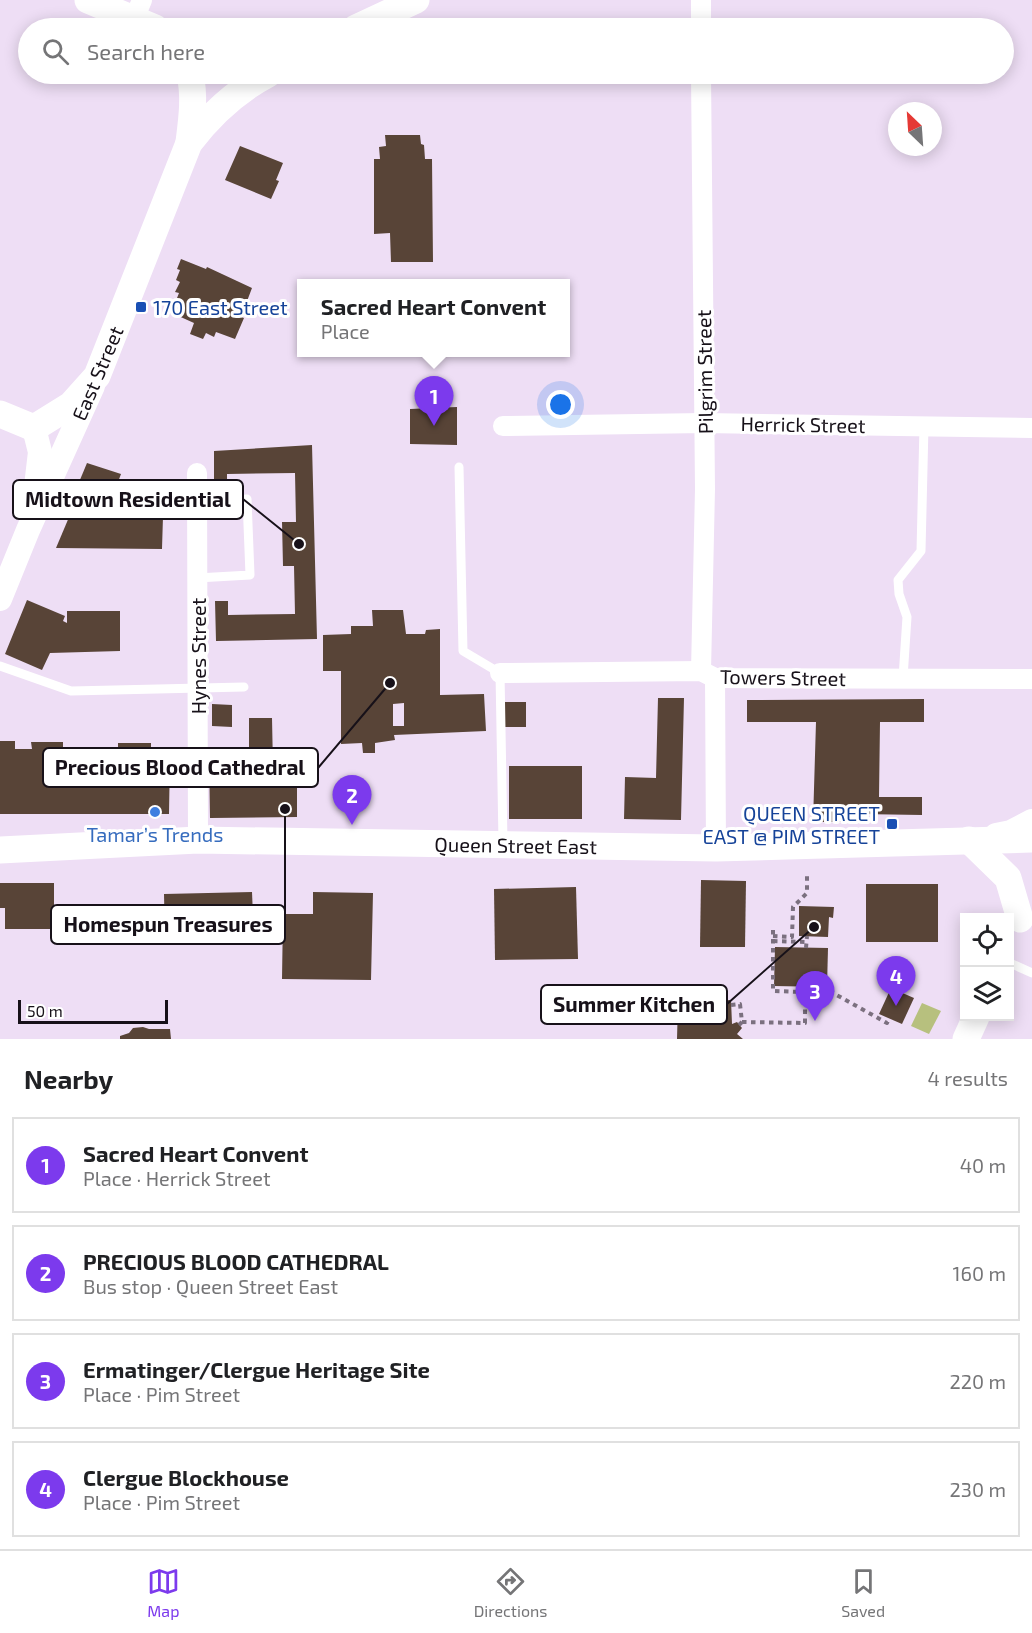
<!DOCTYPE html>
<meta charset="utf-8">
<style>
:root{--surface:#fff;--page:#f6f6f6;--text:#202124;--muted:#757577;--line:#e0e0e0;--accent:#7c3aed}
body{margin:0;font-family:"Exo 2",sans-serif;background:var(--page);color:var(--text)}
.controls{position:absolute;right:18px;bottom:18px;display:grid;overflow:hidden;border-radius:0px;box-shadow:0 3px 15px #0003}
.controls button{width:54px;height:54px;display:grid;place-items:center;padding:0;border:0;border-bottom:2px solid var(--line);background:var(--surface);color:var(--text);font:30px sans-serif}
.compass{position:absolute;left:888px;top:102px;width:54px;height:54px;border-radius:50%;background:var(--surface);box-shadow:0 3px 15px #0003;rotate:335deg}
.scale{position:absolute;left:18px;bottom:15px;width:150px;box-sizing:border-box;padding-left:6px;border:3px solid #171119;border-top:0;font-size:16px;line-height:21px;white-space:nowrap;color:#171119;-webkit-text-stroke:4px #fff;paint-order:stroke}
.you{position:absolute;left:561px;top:405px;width:21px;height:21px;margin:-15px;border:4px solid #fff;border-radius:50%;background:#1a73e8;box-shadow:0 0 0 9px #1a73e833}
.badge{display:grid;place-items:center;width:39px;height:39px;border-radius:50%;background:var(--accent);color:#fff;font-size:20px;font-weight:700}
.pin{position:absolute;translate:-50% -50px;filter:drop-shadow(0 2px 3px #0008)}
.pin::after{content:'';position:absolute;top:32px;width:21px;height:18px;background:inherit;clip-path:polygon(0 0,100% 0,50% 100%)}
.popup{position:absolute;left:297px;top:279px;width:273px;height:78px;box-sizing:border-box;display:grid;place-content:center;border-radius:0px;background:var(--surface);filter:drop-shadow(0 2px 4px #0005);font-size:20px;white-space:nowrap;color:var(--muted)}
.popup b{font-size:22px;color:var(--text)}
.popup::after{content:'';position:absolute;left:50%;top:100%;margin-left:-12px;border:12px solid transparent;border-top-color:var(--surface)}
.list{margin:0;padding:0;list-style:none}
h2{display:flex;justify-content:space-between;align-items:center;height:78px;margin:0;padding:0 24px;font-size:26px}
h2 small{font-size:20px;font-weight:400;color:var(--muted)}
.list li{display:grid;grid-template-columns:39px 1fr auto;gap:18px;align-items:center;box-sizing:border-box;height:96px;margin:0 12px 12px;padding:0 12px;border:2px solid var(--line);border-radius:0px}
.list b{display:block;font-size:22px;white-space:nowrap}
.list p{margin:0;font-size:20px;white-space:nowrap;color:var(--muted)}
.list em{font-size:20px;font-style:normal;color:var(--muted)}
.icon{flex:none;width:33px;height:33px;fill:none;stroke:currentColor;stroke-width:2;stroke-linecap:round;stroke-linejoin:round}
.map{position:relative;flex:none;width:1032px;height:1039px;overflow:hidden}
.search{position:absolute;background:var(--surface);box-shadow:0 3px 15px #0003;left:18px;right:18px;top:18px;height:66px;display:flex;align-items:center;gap:15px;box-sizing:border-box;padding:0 21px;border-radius:33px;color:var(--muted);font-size:22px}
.sheet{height:510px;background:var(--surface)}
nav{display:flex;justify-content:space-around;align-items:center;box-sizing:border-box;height:84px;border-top:2px solid var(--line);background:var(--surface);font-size:16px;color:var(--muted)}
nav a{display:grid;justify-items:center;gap:3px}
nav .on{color:var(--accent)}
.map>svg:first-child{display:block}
.green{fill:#b7c07e}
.building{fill:#584437;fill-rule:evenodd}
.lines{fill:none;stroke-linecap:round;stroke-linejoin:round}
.path{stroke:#7b707f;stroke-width:4;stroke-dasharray:4.5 4.5;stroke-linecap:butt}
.service{stroke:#fff;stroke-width:9}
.minor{stroke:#fff;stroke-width:20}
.tertiary{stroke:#fff;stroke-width:24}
.secondary{stroke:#fff;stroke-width:27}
.transit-dot{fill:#1a4fb4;stroke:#fff;stroke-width:2}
.shop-dot{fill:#3f7fe0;stroke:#fff;stroke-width:2}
.labels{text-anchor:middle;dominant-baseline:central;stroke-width:6;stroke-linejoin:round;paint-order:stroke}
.transit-label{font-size:20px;fill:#164399;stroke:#fff;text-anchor:start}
.street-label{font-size:20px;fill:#171119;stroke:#fff}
.shop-label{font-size:20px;fill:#366cbe;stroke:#fff}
.leader{fill:none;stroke:#171119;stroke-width:2}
.callout-dot{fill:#171119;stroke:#fff;stroke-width:2}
.callout{fill:#fff;stroke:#171119;stroke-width:2}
.callout-label{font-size:21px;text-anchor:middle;font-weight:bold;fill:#171119}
</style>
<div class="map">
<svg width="1032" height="1039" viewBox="0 0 1032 1039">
<rect width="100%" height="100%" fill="#eedef5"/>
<path class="green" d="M922 1003 941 1011 929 1034 911 1026Z"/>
<g class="building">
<path d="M385 135H420L421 144 424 145 425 159H432L433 262H391L390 233 374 234V159H380L379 147 386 146Z"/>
<path d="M240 146 283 163 276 180 279 181 271 199 225 180Z"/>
<path d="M181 259 206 269 207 267 252 288 241 317 244 318 235 339 216 332 214 337 206 333 203 339 190 334 194 323 174 314 178 304 175 303 179 293 175 292 180 282 176 280 180 270 177 269Z"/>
<path d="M457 407V445L410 444V409Z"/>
<path d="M312 445 317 639 216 641 215 601H228V615L295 614 294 566H283L282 522H296L295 473 227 474V484H214V451Z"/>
<path d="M87 463 121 474 111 501 77 487Z"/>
<path d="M75 503 163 516 162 549 56 548Z"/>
<path d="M27 600 65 616 63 621 67 623V611H120V651L50 653 42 670 5 654Z"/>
<path d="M372 610H403L406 634H425L426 630 440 629V695L484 694 486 731 394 735 395 740 375 743V753H363L362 743 341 744V671H323V635L351 634V626H373ZM404 703V726H393V704Z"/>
<path d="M658 698H684L681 820 624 819 625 777 656 778Z"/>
<path d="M924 699V722H880L879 797H922V815L859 814V822H813L816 722H747V700Z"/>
<rect x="504" y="702" width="22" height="25"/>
<path d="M212 704 232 705V727L212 726Z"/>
<path d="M249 718H272L273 767H297V817L210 818 209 754H228V763L249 762Z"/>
<path d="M0 741H15V749H32L31 742H63V768H96V760H118V743H151V755H170L169 814H0Z"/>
<rect x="509" y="766" width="73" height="53"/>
<path d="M701 880 746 881 745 947H700Z"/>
<path d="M0 883H54V929H5V908H0Z"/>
<rect x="866" y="884" width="72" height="58"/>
<path d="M576 887 578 959 495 960 494 889Z"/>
<path d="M252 892 254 941 165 943 164 894Z"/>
<path d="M313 892 373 893 371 980 282 979 283 914H313Z"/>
<path d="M799 906 834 907 833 918 829 917 828 937 799 936Z"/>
<path d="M775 947 828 948 827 987 774 986Z"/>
<path d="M891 988 914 998 902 1024 879 1014Z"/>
<path d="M731 1000 732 1024 737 1022 742 1028 737 1034 743 1039H677L678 1002Z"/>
<path d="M143 1027 149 1029H170L171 1039H120V1036L129 1033 133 1028Z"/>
</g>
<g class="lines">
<g class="path">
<path d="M773 930V991L833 993 887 1023 889 1018"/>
<path d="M773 936 792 937 793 907 807 893V874"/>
<path d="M773 941 806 942"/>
<path d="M806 948 807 936"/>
<path d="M731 1005 740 1004 742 1022 739 1025"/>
<path d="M742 1022 805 1023V986"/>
</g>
<g class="service">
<path d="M459 467 463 651 500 673 503 842"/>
<path d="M197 578 250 575 247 499 198 502"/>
<path d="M0 666 71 691 244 687"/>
<path d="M903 678 907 617 899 594 898 580 921 551 924 426"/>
<path d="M1010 963 1032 973"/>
</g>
<g class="minor">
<path d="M701 0V28"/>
<path d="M134 19 142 0"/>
<path d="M503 426 704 423 1032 428"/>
<path d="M197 473 198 840"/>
<path d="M701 671 705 489 701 74"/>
<path d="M500 673 701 671 715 678 1032 679"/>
<path d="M715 678 716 848"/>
</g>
<g class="tertiary">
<path d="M34 428 40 452 35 495"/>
<path d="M0 599 28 530 93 386"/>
<path d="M996 835 1011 832 1032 821"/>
</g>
<g class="secondary">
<path d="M88 0 155 28"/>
<path d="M356 28 416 0"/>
<path d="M189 142C192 118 195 97 190 74"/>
<path d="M0 414 34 428 71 405 97 376 189 143C211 114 236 91 268 74"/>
<path d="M969 840 1008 878 1020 919"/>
<path id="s1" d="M0 850 198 840 716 848 1032 839"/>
<path d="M966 1039 976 1017"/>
</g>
</g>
<g class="transit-dot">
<rect x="135" y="301" width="12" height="12" rx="3"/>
<rect x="886" y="818" width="12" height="12" rx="3"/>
</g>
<circle class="shop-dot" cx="155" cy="812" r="6"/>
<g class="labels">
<g class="transit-label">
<text x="153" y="307">170 East Street</text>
<text x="880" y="813" text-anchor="end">QUEEN STREET<tspan x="880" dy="23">EAST @ PIM STREET</tspan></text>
</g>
<g class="street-label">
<text transform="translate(704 372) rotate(-91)">Pilgrim Street</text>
<text transform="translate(97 373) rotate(-67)">East Street</text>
<text transform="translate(803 424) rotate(1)">Herrick Street</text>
<text transform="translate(198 656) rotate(-90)">Hynes Street</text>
<text transform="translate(783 677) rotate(1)">Towers Street</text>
<text stroke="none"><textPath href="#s1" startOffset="516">Queen Street East</textPath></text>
</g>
<g class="shop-label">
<text x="155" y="834">Tamar’s Trends</text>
</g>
</g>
<path class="leader" d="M299 544L243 499M390 683L318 768M285 809L285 925M814 927L727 1004"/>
<g class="callout-dot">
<circle cx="299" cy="544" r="6"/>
<circle cx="390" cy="683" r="6"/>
<circle cx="285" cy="809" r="6"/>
<circle cx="814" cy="927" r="6"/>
</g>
<g class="callout">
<rect x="13" y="480" width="230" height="39" rx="6"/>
<rect x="43" y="748" width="275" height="39" rx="6"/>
<rect x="51" y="905" width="234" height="39" rx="6"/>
<rect x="541" y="985" width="186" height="39" rx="6"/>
</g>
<g class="callout-label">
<text x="128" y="507">Midtown Residential</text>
<text x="180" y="775">Precious Blood Cathedral</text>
<text x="168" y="932">Homespun Treasures</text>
<text x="634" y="1012">Summer Kitchen</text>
</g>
</svg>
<div class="controls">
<button><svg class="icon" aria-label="locate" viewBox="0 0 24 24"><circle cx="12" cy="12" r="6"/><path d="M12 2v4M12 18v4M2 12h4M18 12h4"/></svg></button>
<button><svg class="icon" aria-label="layers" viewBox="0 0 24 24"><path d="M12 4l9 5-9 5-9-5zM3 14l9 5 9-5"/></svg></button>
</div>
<svg class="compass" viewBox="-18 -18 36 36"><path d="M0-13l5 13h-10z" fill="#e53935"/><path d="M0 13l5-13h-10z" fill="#757577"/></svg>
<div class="scale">50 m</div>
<div class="you"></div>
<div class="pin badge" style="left:434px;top:426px">1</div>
<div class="popup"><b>Sacred Heart Convent</b>Place</div>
<div class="pin badge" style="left:352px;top:825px">2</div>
<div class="pin badge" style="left:815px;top:1021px">3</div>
<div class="pin badge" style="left:896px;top:1006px">4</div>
<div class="search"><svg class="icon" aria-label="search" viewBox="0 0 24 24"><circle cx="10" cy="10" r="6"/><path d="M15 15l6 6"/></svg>Search here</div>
</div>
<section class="sheet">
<h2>Nearby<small>4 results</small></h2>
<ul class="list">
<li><span class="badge">1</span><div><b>Sacred Heart Convent</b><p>Place · Herrick Street</p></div><em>40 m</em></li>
<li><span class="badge">2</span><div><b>PRECIOUS BLOOD CATHEDRAL</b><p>Bus stop · Queen Street East</p></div><em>160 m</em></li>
<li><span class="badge">3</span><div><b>Ermatinger/Clergue Heritage Site</b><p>Place · Pim Street</p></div><em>220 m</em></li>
<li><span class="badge">4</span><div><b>Clergue Blockhouse</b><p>Place · Pim Street</p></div><em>230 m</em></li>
</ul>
</section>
<nav>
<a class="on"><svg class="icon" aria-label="map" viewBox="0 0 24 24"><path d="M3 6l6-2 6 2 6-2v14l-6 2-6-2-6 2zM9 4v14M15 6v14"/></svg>Map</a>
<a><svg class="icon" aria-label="directions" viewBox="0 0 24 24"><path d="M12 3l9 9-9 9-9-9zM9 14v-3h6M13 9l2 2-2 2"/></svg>Directions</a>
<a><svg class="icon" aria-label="saved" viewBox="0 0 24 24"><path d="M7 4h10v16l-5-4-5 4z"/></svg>Saved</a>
</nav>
